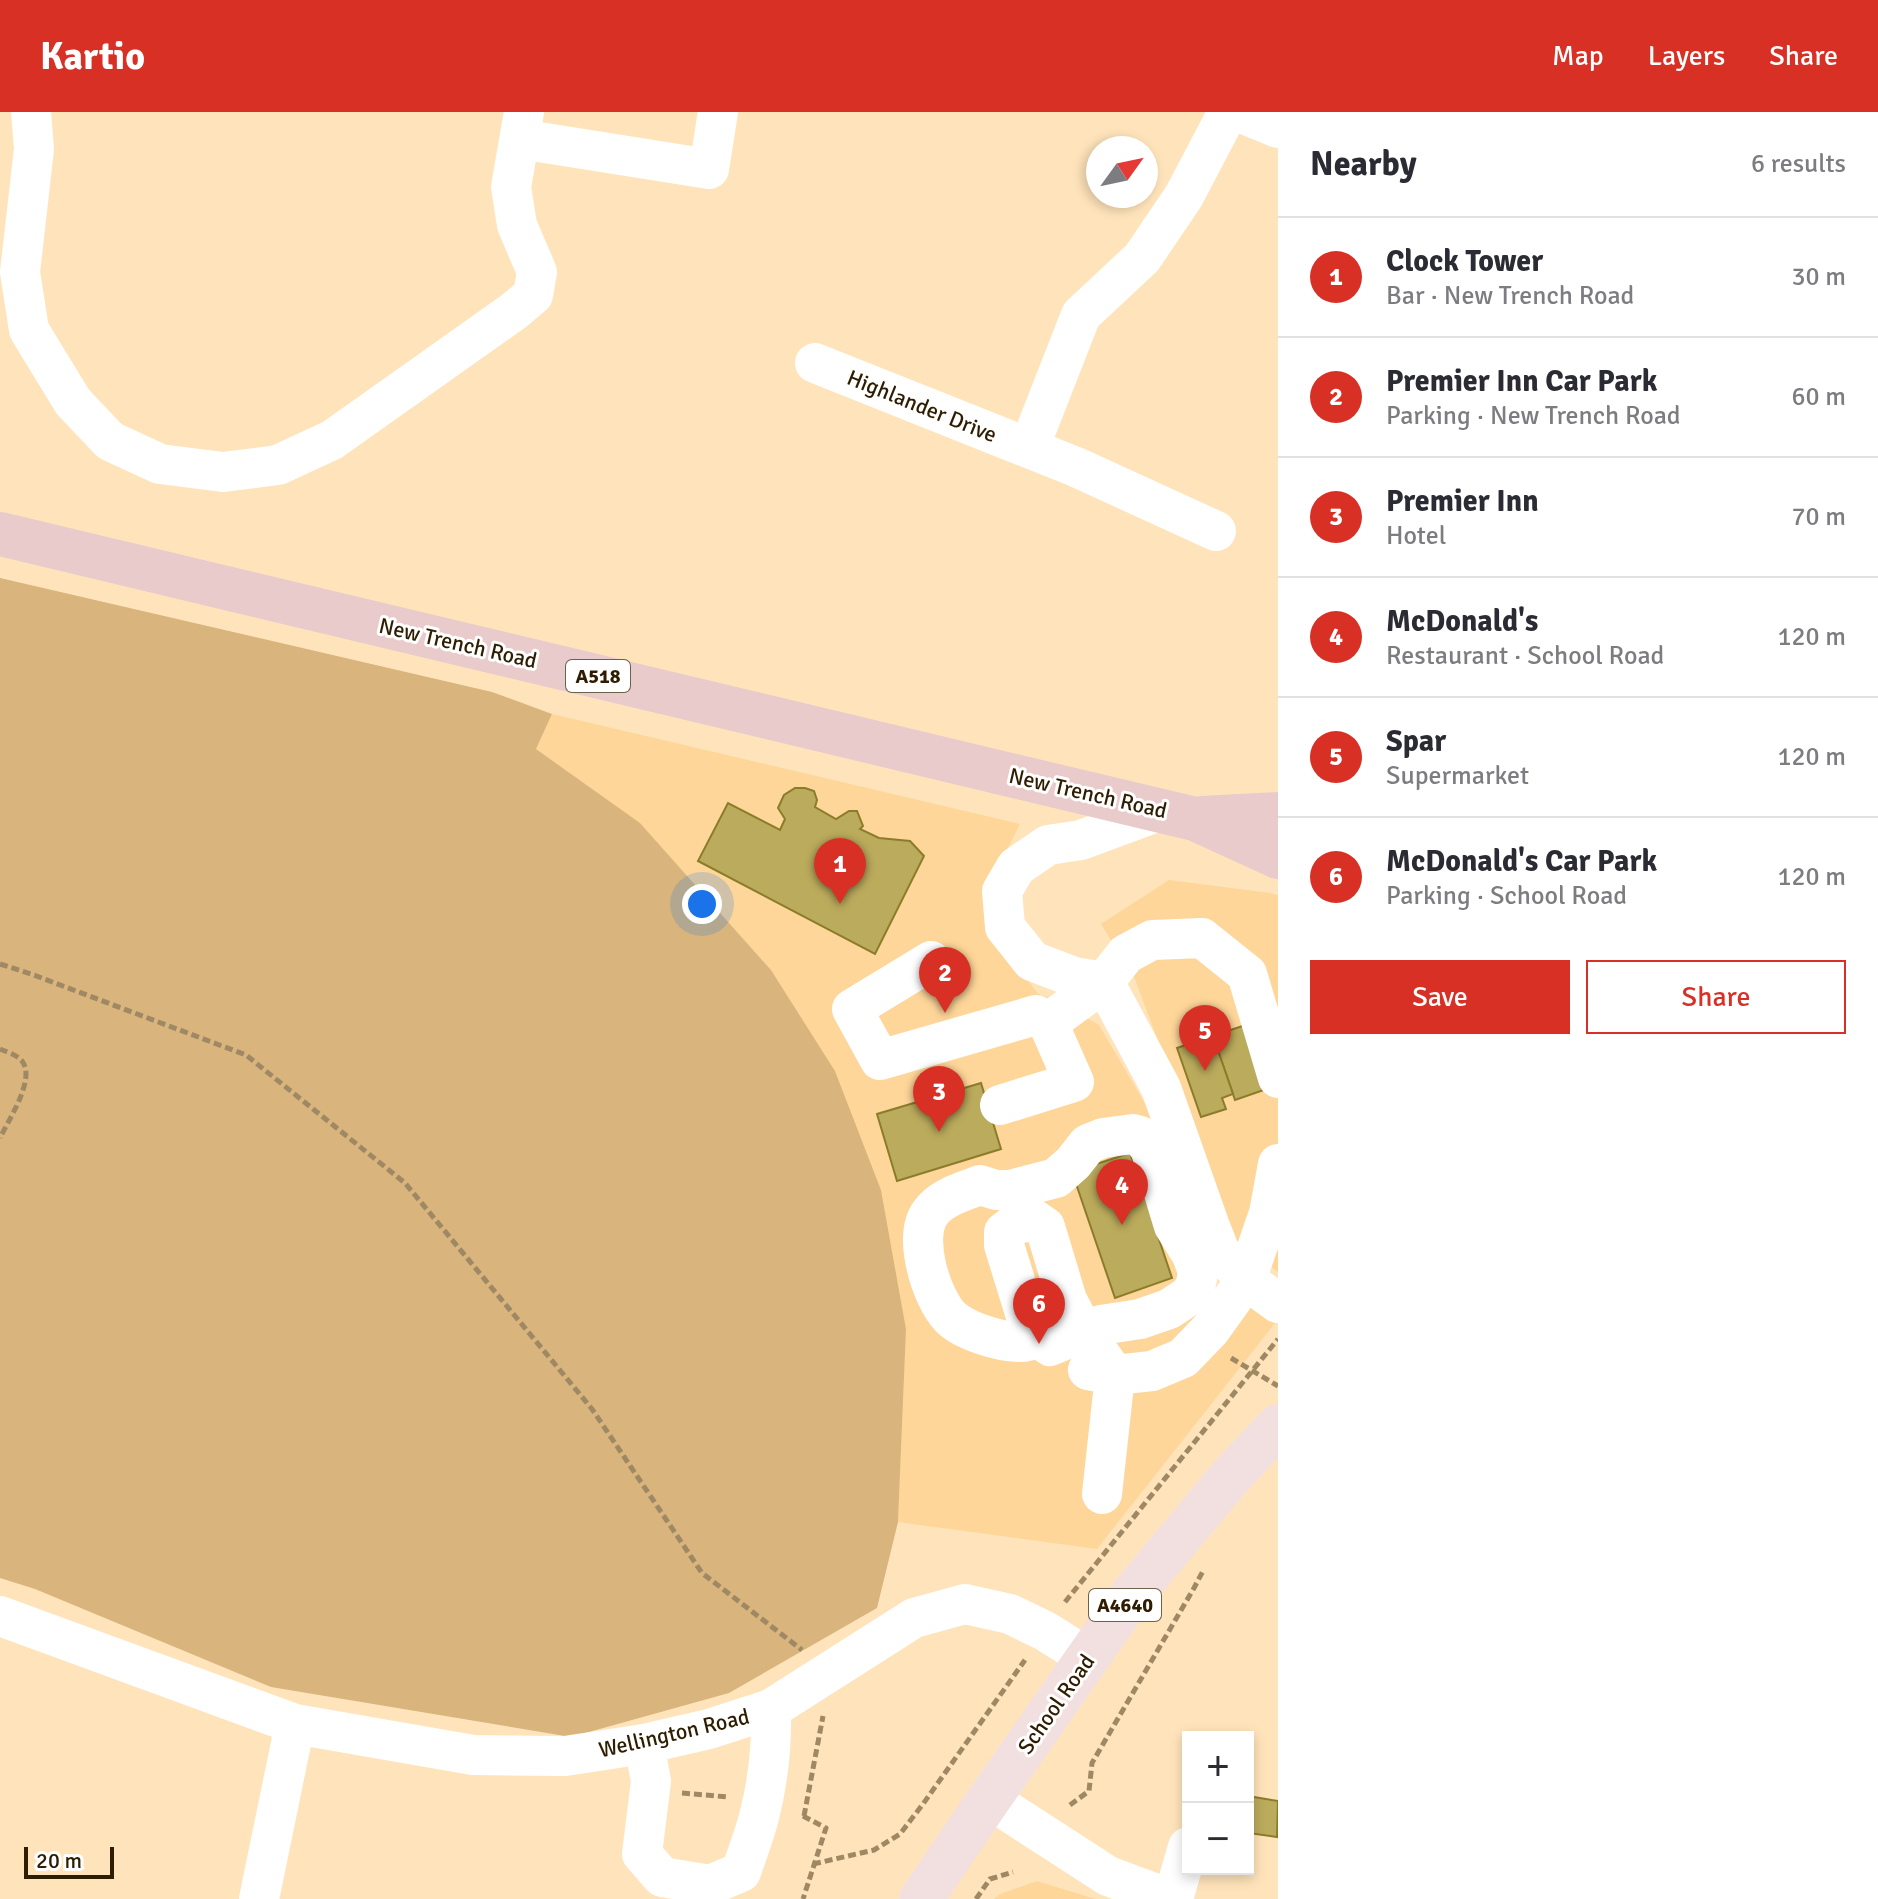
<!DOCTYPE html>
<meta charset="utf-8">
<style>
:root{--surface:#fff;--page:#f2f2f3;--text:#2b2b33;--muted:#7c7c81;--line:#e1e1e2;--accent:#d93025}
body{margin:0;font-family:Signika,sans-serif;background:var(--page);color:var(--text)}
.controls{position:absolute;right:24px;bottom:24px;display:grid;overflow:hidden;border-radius:0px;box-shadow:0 4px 12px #0003}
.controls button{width:72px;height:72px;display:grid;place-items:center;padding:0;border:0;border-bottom:2px solid var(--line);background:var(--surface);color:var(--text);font:40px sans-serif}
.compass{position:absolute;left:1086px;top:24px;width:72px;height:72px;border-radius:50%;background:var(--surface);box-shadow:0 4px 12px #0003;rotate:57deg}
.scale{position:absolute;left:24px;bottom:20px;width:90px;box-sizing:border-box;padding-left:8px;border:4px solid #2e1d00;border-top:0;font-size:22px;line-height:28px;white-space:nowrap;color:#2e1d00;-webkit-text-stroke:6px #fff;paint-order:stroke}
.you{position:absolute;left:702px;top:792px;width:28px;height:28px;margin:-20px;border:6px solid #fff;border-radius:50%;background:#1a73e8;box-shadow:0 0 0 12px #1a73e833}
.badge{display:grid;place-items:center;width:52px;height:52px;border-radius:50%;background:var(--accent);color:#fff;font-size:26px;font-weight:700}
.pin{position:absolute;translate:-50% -66px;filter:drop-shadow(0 2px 4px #0008)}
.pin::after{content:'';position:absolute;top:42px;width:28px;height:24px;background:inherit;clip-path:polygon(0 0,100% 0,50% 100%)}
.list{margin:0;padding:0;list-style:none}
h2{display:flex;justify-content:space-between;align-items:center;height:104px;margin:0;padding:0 32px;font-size:34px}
h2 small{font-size:26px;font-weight:400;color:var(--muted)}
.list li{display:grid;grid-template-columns:52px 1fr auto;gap:24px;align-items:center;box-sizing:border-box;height:120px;padding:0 32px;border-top:2px solid var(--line)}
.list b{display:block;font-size:30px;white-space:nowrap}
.list p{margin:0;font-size:26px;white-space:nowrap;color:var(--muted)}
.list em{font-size:26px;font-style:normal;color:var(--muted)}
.actions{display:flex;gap:16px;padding:24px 32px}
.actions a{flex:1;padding:18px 0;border:2px solid var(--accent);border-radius:0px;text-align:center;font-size:28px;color:var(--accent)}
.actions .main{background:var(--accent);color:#fff}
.map{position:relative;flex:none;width:1278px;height:1787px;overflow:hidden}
header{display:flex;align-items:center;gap:48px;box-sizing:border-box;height:112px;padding:0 40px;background:var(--accent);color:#fff}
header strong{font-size:38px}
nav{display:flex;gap:44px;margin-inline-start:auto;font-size:28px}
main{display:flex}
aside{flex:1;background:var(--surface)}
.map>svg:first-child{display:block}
.built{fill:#fed699}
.green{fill:#d9b47c}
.building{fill:#bbab5c;stroke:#8b7c2a;stroke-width:2}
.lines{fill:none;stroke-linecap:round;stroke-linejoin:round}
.path{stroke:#9f8965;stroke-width:5;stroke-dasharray:8 4;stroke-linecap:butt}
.minor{stroke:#fff;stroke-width:40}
.major{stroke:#f2e0e0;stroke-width:44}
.highway{stroke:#eacbcb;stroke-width:44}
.labels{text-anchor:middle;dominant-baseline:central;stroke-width:6;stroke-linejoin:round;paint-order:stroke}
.shield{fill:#fff;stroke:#6d614c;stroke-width:2}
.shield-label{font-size:20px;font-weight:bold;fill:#2e1d00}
.street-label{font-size:22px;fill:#2e1d00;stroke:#fff}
</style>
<header>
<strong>Kartio</strong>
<nav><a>Map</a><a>Layers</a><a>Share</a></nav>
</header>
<main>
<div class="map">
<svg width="1278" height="1787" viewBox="0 0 1278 1787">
<rect width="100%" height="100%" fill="#ffe4bb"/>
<g class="built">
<path d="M552 602 1020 712 989 774 1009 842 1038 882 1055 888 1099 913 1147 995 1215 1175 1276 1210 1097 1437 898 1410 906 1217 881 1078 835 959 771 858 640 711 536 637Z"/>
<path d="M1169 768 1270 781 1278 783V1160L1230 1124 1135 867 1101 812Z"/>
<path d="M1037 1769 1095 1787H994L1000 1782Z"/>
</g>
<path class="green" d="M0 466 492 580 552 602 536 637 640 711 771 858 835 959 881 1078 906 1217 898 1410 877 1496 729 1581 571 1625 271 1575 35 1477 0 1466Z"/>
<g class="building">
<path d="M795 676H805L814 679 817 688 815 695 836 707 849 699H857L863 714 860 717 879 726 910 729 924 744 875 842 698 749 728 691 780 718 785 707 778 696 784 683Z"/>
<path d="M1278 902V973L1235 988 1213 924Z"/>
<path d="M1213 924 1233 982 1222 986 1226 997 1201 1005 1177 936Z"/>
<path d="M981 971 1001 1037 897 1069 877 1002Z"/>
<path d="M1130 1041 1172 1166 1115 1186 1072 1060Z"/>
<path d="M1248 1684 1278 1689 1277 1725 1248 1721Z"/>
</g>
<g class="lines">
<g class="path">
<path d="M0 852 31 862 246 943 405 1071 592 1297 702 1461 802 1538"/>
<path d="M0 937C7 940 17 943 22 949 36 967 9 1007 0 1026"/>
<path d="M1231 1246 1278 1274"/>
<path d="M1065 1490 1278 1227"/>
<path d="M682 1681 728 1685"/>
<path d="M1070 1693 1089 1679 1092 1651 1194 1476 1204 1457"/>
<path d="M803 1704 826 1716 803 1787"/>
<path d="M804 1704 823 1604"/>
<path d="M813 1752 874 1738 900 1722 923 1692 1025 1548"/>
<path d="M976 1787 990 1767 1013 1760"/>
</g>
<g class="minor">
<path d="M31 0 34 37 20 160 29 218 73 290 110 329 160 352 223 360 278 353 332 328 514 199 533 183 537 160 517 113 511 75 524 0"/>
<path d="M1239 0 1278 16"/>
<path d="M520 27 709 57 718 0"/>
<path d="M815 251 1076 355 1216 419"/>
<path d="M1029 336 1081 203 1142 146 1184 84 1228 0"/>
<path d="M931 849 852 897 880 948 1036 903 1048 911"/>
<path d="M1104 870 1161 976 1209 1112 1220 1140 1246 1168 1278 1191"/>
<path d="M1104 870 1074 865 1032 849 1005 815 1002 779 1016 755 1048 733 1081 728 1162 698"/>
<path d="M1000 993 1074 970 1048 911 1104 870 1126 842 1152 828 1202 826 1247 862 1278 966"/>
<path d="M1038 1225C1032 1228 1026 1230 1020 1230 1000 1230 964 1219 950 1205 931 1185 912 1124 931 1100 942 1085 963 1080 980 1073L996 1078H1010L1056 1066 1073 1051 1088 1032 1103 1026 1133 1022 1140 1024 1150 1036 1174 1114 1192 1143 1198 1160 1196 1172 1190 1183 1169 1197 1140 1207 1101 1213 1050 1234 1038 1225 1025 1201 1004 1133V1120L1013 1113 1035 1108 1045 1115 1067 1188 1083 1219 1115 1263 1102 1382"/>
<path d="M1088 1258 1115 1263 1152 1259 1183 1246 1211 1217 1246 1168 1269 1101 1278 1052"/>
<path d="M0 1504 295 1612 473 1643 565 1644 644 1632 709 1617 771 1597 914 1506 965 1492 1010 1502 1045 1519 1088 1546"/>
<path d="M644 1632 651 1669 642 1742 662 1765 710 1773 741 1760C747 1742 754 1724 759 1705 768 1670 772 1633 771 1597"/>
<path d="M989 1687 1108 1764 1170 1787"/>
<path d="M259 1787 295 1612"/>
<path d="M1173 1787 1188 1735"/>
</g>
<path class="major" d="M921 1787 989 1687 1131 1484 1230 1365 1278 1314"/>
<g class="highway">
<path d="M0 422 1195 707 1278 745"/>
<path d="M1202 706 1278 702"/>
</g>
</g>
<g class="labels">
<g class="shield">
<rect x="566" y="548" width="64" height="32" rx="6"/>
<rect x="1089" y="1477" width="72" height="32" rx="6"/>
</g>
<g class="shield-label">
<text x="598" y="564">A518</text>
<text x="1125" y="1493">A4640</text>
</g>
<g class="street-label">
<text transform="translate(922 294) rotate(22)">Highlander Drive</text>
<text transform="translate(458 531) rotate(13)">New Trench Road</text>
<text transform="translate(1088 681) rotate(13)">New Trench Road</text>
<text transform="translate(1056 1592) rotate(-55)">School Road</text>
<text transform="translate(674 1621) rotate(-13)">Wellington Road</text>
</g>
</g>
</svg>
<div class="controls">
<button>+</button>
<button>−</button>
</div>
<svg class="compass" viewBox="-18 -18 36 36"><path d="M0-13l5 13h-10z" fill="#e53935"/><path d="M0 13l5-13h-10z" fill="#7c7c81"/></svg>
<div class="scale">20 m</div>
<div class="you"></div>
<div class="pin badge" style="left:840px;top:792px">1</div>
<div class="pin badge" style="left:945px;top:901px">2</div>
<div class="pin badge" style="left:939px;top:1020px">3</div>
<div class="pin badge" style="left:1122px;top:1113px">4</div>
<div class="pin badge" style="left:1205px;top:959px">5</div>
<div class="pin badge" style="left:1039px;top:1232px">6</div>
</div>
<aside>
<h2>Nearby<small>6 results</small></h2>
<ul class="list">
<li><span class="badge">1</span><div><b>Clock Tower</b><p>Bar · New Trench Road</p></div><em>30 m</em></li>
<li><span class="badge">2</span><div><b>Premier Inn Car Park</b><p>Parking · New Trench Road</p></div><em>60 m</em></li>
<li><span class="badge">3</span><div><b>Premier Inn</b><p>Hotel</p></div><em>70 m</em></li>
<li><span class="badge">4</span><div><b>McDonald's</b><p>Restaurant · School Road</p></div><em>120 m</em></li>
<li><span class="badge">5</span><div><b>Spar</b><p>Supermarket</p></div><em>120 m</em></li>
<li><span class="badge">6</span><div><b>McDonald's Car Park</b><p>Parking · School Road</p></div><em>120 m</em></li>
</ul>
<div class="actions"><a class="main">Save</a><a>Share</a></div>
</aside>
</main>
